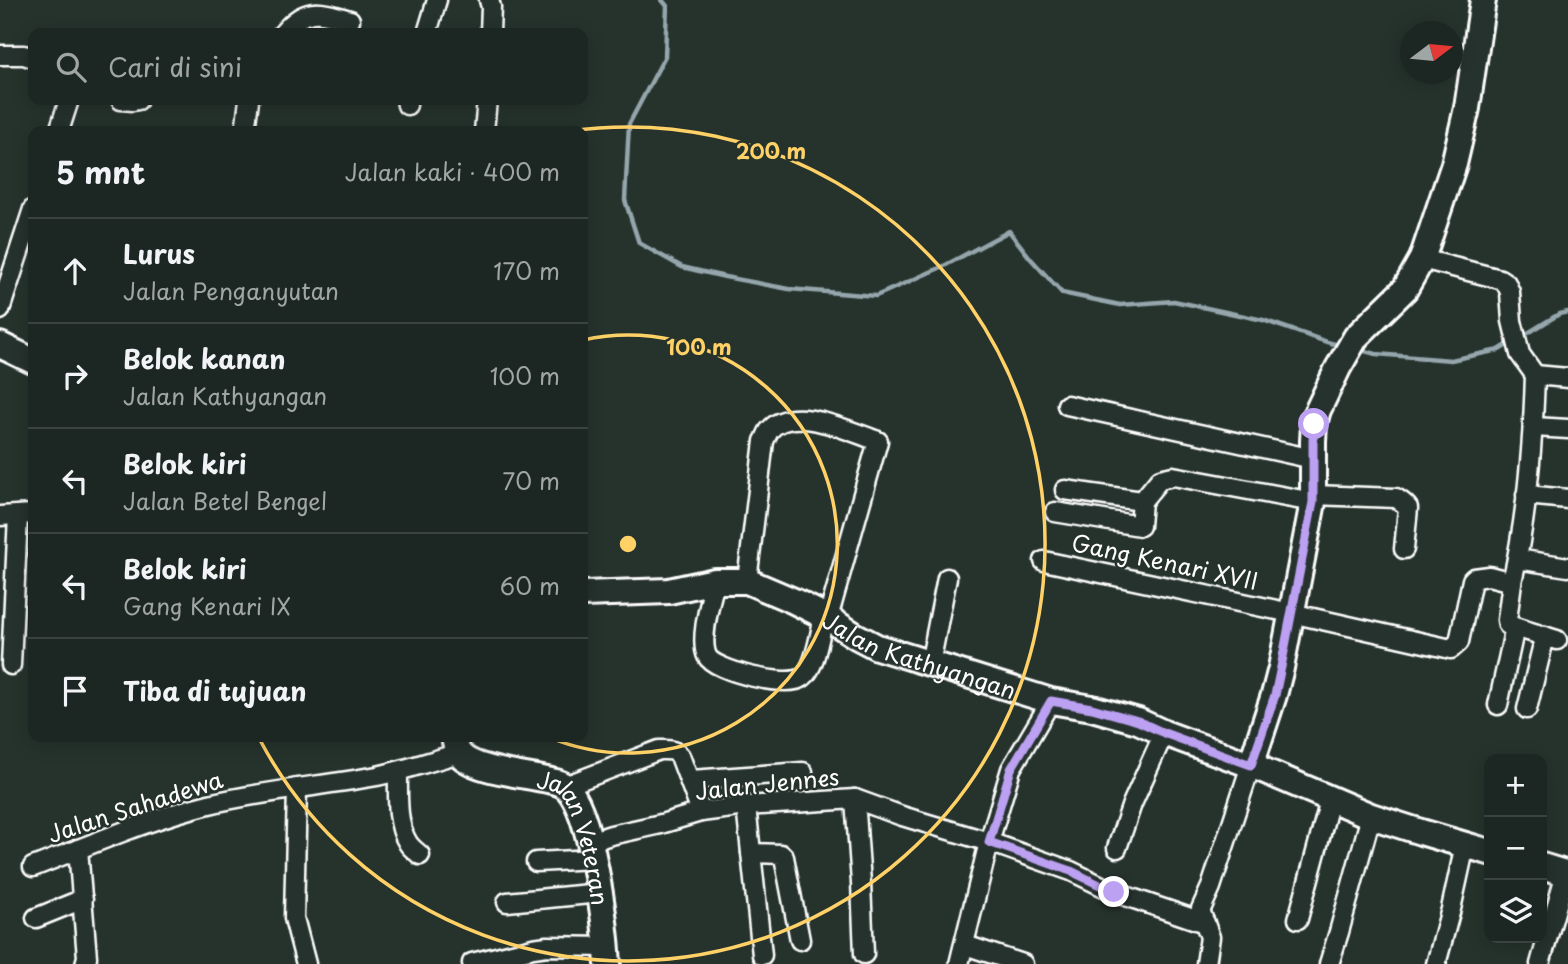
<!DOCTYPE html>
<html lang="id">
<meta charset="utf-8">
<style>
:root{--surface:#1c2622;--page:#252e2a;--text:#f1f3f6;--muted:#a0a5a5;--line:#3a4340}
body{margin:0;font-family:"Playpen Sans",sans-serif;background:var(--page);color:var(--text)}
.controls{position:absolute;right:21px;bottom:21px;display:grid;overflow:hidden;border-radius:14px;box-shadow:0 4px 18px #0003}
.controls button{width:63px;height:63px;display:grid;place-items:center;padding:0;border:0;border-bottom:2px solid var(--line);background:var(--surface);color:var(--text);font:35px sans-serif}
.compass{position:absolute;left:1400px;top:21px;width:63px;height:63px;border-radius:50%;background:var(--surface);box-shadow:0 4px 18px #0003;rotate:74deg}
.stop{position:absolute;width:21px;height:21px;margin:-16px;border:5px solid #bca0f2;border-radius:50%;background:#fff}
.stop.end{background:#bca0f2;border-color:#fff;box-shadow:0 2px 7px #0008}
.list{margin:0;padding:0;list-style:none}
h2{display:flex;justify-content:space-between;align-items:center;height:91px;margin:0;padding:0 28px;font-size:30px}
h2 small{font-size:23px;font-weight:400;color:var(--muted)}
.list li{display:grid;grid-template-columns:46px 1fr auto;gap:21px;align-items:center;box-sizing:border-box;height:105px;padding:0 28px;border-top:2px solid var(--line)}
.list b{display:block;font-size:26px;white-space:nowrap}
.list p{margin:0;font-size:23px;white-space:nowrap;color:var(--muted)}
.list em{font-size:23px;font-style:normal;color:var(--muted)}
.icon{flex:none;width:38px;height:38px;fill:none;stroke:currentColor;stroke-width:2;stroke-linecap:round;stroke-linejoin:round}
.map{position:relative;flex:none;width:1568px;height:964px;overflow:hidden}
.search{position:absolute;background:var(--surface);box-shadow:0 4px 18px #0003;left:28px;top:28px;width:560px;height:77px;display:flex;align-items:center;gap:18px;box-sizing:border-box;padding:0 24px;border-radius:14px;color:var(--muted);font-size:26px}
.panel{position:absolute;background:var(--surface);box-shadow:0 4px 18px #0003;left:28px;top:126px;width:560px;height:616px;border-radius:14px}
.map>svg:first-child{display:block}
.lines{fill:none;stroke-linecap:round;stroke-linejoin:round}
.stream{stroke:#95a6ac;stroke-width:4.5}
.street-casing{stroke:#fff;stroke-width:23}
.secondary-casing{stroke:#fff;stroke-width:30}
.street{stroke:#26332d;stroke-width:18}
.secondary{stroke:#26332d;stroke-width:24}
.route{stroke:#bca0f2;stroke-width:9}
.ring{fill:none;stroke:#ffd166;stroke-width:3.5}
.labels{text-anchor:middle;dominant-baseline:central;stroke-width:5;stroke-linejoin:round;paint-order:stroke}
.street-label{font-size:23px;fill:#fff;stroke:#26332d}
.centre{fill:#ffd166;stroke:#26332d;stroke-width:3.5}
.ring-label{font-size:21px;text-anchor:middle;font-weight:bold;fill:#ffd166;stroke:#26332d;stroke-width:5;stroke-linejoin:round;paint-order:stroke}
</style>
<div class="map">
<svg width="1568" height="964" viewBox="0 0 1568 964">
<rect width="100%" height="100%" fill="#26332d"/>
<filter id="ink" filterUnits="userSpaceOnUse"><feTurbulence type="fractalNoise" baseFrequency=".0143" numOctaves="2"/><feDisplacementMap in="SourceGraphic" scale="14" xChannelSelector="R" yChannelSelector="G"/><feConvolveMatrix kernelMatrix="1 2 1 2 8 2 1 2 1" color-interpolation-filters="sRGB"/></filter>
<g filter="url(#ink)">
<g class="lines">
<g class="stream">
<path d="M662 0 667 6 665 56 629 124 625 200 639 243 682 267 725 277 789 289 876 296 944 266 1009 231 1031 259 1062 293 1120 305 1174 301 1263 320 1327 342 1342 346"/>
<path d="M1520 338 1559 314 1568 312"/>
<path d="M1357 349 1376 354 1451 360 1499 350 1512 342"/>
</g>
<defs>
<g id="street">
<path d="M489 0 491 7 490 33"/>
<path d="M283 33C305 6 319 11 350 20"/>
<path d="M427 33 437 0"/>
<path d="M0 55H24L33 58"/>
<path d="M121 100 133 101 138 100"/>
<path d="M406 100 407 105"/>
<path d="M59 131 69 100"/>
<path d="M245 131 249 100"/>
<path d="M484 131 487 100"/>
<path d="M1422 259 1500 279 1506 283 1510 292 1512 321 1520 354 1535 375"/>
<path d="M0 310 33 209"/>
<path d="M1535 375 1568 378"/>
<path d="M1067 405 1313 459"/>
<path d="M1534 427 1568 429"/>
<path d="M1065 490 1142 501 1160 479 1173 476 1313 502"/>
<path d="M1313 495 1396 498C1401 501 1405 503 1408 508L1404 549"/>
<path d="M1526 495 1568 499"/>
<path d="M1055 512 1140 526 1142 501"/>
<path d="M0 516 33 514"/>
<path d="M1517 559 1568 567"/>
<path d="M1044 561 1291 613 1451 649 1459 642 1472 580 1474 578 1489 576 1512 582C1527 517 1533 442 1535 375"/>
<path d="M715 581C711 599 699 639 707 656 714 671 789 689 803 677 816 667 820 632 824 616"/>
<path d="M747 581 764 441C766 438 767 434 769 431 791 402 851 432 878 441L828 618"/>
<path d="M1512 582 1507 620 1508 625 1557 640"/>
<path d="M930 664 947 578"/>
<path d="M11 665 18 515"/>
<path d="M1498 705 1515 627"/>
<path d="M1527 709 1545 636"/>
<path d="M398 771C398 792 396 825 408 843 411 848 416 851 420 855"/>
<path d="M691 780 803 772"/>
<path d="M565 786 659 750C668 750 674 749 680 756L701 812"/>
<path d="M297 788 294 918 306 964"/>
<path d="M855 799 861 883 864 954"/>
<path d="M746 806 762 955"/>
<path d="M589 842 611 835 661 824 701 812 746 806 855 799 902 816 989 842 1071 871 1114 892 1205 923"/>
<path d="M1117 848 1132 804 1164 733"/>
<path d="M78 849 87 957 85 964"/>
<path d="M751 853 781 854 784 857 800 940"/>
<path d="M536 862 594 859"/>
<path d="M33 867C90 845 149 819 209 804 264 791 321 786 377 776 404 770 432 761 459 753"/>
<path d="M507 902 600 893"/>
<path d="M36 918 83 899"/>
<path d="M1298 919 1330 800"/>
<path d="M965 945 1023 964"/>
<path d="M472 963 533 948 547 946 607 947"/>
<path d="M959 964 989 842 1011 769 1051 701"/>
<path d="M1206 964 1210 937 1201 913V909L1211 887 1251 765"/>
<path d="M1329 964 1339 932 1371 816"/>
<path d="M1436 964 1451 909 1465 845"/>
<path d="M1540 964 1566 873"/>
</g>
<g id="secondary">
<path d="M0 345 33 361"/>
<path id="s1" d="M583 594 669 591 715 581H747L794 601 828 618 856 636 877 647 1051 701 1092 708 1138 721 1164 733 1251 765 1371 816 1421 832 1489 852"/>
<path id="s2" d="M454 737C455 742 456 749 459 753 472 772 533 775 556 782 559 783 564 785 566 787 592 809 606 929 608 964"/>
<path d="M1251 765 1274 695 1281 668 1313 502V441L1314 424 1318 410 1338 368 1356 337 1405 289 1422 259 1454 164 1467 108 1483 0"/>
<path d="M1542 866 1568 874"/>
</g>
</defs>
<use href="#street" class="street-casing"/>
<use href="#secondary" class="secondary-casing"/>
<use href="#street" class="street"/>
<use href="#secondary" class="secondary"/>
</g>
</g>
<g class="lines" filter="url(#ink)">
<path class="route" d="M1114 892 1071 871 989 842 1011 769 1051 701 1092 708 1138 721 1164 733 1251 765 1275 695 1281 667 1313 502V440L1314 424"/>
</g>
<g class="ring">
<path d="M583 340A209 209 0 1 1 548 737"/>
<path d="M570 131A417 417 0 1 1 260 740"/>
</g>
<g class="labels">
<g class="street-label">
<text transform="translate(1165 561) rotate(12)">Gang Kenari XVII</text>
<text stroke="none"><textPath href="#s1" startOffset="354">Jalan Kathyangan</textPath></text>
<text transform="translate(767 783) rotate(-6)">Jalan Jennes</text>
<text transform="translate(135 806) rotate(-18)">Jalan Sahadewa</text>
<text stroke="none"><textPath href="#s2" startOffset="178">Jalan Veteran</textPath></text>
</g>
</g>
<circle cx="628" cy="544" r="10" class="centre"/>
<g class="ring-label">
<text x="771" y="159">200 m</text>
<text x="699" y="355">100 m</text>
</g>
</svg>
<div class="controls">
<button>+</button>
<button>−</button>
<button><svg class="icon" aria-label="layers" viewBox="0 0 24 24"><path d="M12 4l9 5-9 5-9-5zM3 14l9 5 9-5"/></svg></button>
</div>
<svg class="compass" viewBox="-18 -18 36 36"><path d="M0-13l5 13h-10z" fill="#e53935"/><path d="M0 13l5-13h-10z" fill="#a0a5a5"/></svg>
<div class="stop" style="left:1314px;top:424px"></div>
<div class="stop end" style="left:1114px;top:892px"></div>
<div class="search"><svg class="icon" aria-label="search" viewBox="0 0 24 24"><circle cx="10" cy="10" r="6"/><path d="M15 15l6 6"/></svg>Cari di sini</div>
<section class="panel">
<h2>5 mnt<small>Jalan kaki · 400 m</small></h2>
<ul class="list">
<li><svg class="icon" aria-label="ahead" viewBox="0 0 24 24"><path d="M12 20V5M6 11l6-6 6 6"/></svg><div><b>Lurus</b><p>Jalan Penganyutan</p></div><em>170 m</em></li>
<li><svg class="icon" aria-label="right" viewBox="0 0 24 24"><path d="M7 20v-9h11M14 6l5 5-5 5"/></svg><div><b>Belok kanan</b><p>Jalan Kathyangan</p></div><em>100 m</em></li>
<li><svg class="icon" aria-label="left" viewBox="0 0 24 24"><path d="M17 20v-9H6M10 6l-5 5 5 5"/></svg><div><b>Belok kiri</b><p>Jalan Betel Bengel</p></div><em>70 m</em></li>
<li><svg class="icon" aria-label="left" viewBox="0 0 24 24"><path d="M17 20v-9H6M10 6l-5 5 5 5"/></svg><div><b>Belok kiri</b><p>Gang Kenari IX</p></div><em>60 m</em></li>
<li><svg class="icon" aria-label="arrive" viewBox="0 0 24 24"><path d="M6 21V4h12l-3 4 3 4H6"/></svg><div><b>Tiba di tujuan</b></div></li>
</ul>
</section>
</div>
